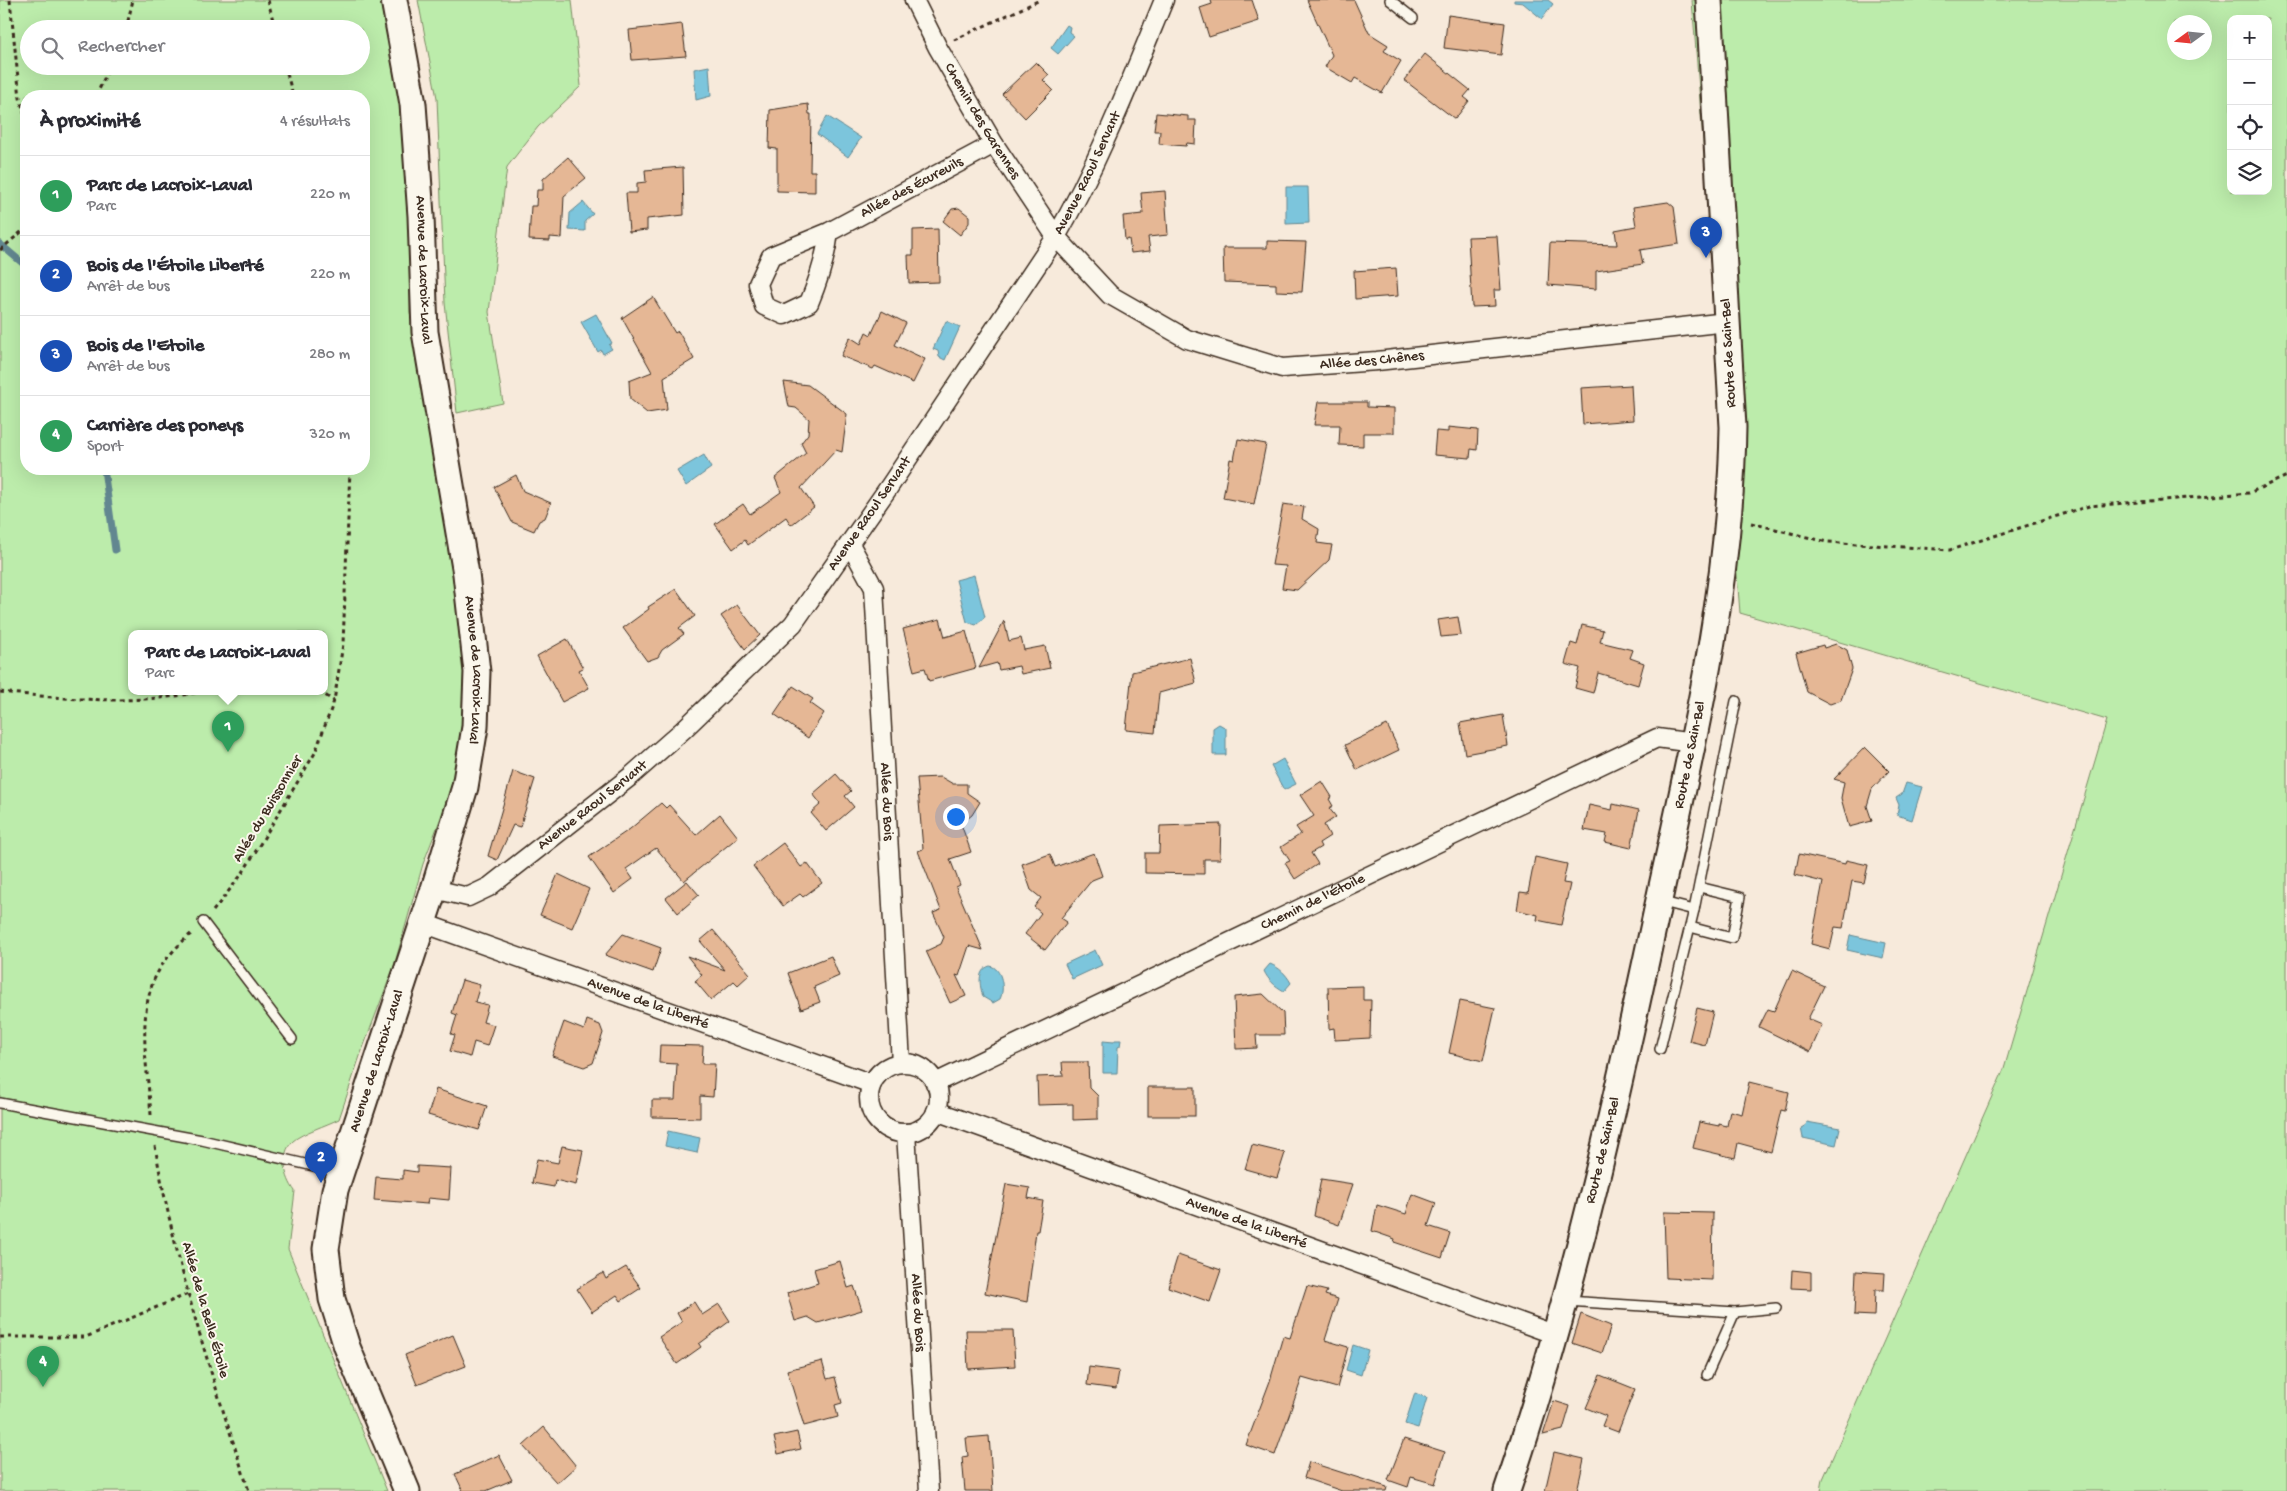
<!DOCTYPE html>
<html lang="fr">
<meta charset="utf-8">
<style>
:root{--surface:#fff;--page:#f2f2f3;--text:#2b2b33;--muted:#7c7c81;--line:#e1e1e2;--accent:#1f6fb2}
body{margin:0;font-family:"Gochi Hand",sans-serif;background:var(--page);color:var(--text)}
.controls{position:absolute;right:15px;top:15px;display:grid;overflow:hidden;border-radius:10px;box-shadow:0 5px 20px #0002}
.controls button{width:45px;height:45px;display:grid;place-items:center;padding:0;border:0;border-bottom:1px solid var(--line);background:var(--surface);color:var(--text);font:25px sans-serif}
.compass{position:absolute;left:2167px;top:15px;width:45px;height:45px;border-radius:50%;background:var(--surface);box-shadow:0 5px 20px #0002;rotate:255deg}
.you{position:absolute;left:955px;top:816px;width:18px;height:18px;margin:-12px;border:4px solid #fff;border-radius:50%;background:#1a73e8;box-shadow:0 0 0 8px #1a73e833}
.badge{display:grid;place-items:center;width:32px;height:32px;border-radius:50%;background:var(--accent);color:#fff;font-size:16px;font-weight:700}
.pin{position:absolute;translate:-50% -41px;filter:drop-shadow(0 1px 2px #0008)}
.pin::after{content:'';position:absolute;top:26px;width:18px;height:15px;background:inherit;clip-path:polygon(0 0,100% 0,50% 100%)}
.popup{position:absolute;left:128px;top:630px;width:200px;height:65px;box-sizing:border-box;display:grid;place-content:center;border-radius:10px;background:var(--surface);filter:drop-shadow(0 1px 4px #0005);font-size:16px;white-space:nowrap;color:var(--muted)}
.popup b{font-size:19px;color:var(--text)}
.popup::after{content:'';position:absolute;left:50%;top:100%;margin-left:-10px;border:10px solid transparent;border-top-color:var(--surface)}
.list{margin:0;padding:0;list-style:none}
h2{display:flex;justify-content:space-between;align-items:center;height:65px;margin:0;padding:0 20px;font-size:21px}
h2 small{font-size:16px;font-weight:400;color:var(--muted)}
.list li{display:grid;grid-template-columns:32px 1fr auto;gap:15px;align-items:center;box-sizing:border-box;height:80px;padding:0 20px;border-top:1px solid var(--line)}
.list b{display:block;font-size:19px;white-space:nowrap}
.list p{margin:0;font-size:16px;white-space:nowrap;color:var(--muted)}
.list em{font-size:16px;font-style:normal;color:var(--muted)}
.icon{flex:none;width:28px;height:28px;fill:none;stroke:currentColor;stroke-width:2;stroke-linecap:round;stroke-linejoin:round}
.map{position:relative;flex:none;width:2287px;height:1491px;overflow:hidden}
.search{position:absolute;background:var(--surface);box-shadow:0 5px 20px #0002;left:20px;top:20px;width:350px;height:55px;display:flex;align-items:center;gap:12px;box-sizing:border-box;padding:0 18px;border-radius:28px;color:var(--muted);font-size:19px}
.panel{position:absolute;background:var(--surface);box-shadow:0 5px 20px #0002;left:20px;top:90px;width:350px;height:385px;border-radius:20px}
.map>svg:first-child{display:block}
.green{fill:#bcecab;stroke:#7c8b64;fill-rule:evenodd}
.water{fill:#7cc5dc;stroke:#628790}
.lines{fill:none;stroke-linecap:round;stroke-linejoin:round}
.stream{stroke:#628790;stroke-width:7}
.building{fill:#e5b795;stroke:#3b2a1e}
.lane-casing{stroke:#3b2a1e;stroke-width:12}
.street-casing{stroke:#3b2a1e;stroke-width:21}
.secondary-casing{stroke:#3b2a1e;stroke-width:29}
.path{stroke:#3b2a1e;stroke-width:3;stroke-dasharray:4 4;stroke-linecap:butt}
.lane{stroke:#fbf7ec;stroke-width:9}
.street{stroke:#fbf7ec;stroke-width:18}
.secondary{stroke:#fbf7ec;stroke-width:25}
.labels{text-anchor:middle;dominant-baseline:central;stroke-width:4;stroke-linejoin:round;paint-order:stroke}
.street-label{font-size:15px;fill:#3b2a1e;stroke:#fbf7ec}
</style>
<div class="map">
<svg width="2287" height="1491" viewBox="0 0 2287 1491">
<rect width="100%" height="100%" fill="#f7eadb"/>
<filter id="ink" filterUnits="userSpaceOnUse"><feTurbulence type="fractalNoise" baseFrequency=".02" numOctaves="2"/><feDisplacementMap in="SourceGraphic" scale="10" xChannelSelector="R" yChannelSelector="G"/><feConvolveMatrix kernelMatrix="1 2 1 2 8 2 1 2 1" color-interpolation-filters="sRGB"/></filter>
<g filter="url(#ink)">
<g class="green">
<path d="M0 0H380L410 149V312L442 492 470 683 462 763 423 864 394 966 360 1056 339 1119C327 1125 302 1133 293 1141 279 1154 285 1178 295 1191L288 1249 387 1491H0ZM29 29H361V66H29ZM26 96H364V469H26ZM132 633H324V691H132Z"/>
<path d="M418 0H572L581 86 538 127 507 167 489 312 503 403 457 413 445 303 437 98Z"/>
<path d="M1692 0H2287V1491H1821L1823 1479 2004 1069 2107 720 1740 613ZM2231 19H2268V191H2231ZM2174 22H2204V52H2174Z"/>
</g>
<g class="water">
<path d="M1514 0H1548L1553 4 1542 19 1523 3 1514 2Z"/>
<path d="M1067 25 1070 27 1069 32 1074 36 1058 54 1051 48Z"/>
<path d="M709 66 711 96 696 100 694 69Z"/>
<path d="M827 116 861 138 848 157 817 134Z"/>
<path d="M1286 187H1308L1309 223 1286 224Z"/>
<path d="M583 202 593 214 585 221V231L569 230 570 213Z"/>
<path d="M596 314 612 343 609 345 612 349 603 354 601 350 598 352 581 322Z"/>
<path d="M946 321 960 327 945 360 939 357 938 351 933 349Z"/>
<path d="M704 455 711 468 686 486 677 471Z"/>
<path d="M974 575 985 617 976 625 967 622 956 580Z"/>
<path d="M1219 724 1226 728V755H1213V728Z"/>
<path d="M1283 759 1296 784 1284 790 1271 766Z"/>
<path d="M1906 783 1922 787 1912 820 1897 815 1899 805 1896 798 1902 794Z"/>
<path d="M1850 935 1886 943 1883 958 1847 950Z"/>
<path d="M1095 950 1102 965 1072 979 1065 964Z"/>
<path d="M1270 964C1280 968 1286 974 1291 983L1284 991C1275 986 1268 980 1264 971Z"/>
<path d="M990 966C1002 968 1005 989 1000 999L993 1003 983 997C980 986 976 970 990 966Z"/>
<path d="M1115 1040H1121L1120 1046 1118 1047 1117 1073H1103V1041L1114 1042Z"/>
<path d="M1807 1122 1840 1128 1836 1145 1803 1138 1801 1128 1806 1125Z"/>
<path d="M668 1131 700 1138 697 1153 665 1146Z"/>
<path d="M1353 1345 1368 1350 1361 1375 1346 1370Z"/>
<path d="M1415 1393 1427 1398 1418 1428 1405 1424Z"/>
</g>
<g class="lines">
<g class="stream">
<path d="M0 244 26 266"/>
<path d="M104 469 115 550"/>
</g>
</g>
<g class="building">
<path d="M1211 0H1252L1259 21 1209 37 1200 8 1212 4Z"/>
<path d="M1307 0H1354L1369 33 1388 45 1384 51 1401 61 1382 93 1355 78 1352 83 1325 67 1332 55Z"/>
<path d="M1448 15 1505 23 1501 55 1444 48Z"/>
<path d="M682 24 686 56 632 60 629 30Z"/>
<path d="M1425 54 1470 90 1464 97 1469 101 1455 119 1404 80Z"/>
<path d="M1036 62 1049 75 1043 80 1053 90 1025 118 1002 94Z"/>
<path d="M808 104 809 114H811L810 171H815V192L777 191V149L769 148 770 110Z"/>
<path d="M1156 113 1188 116V120H1196L1195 144 1187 143 1186 146 1159 144 1160 131H1154Z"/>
<path d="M568 157 586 178 564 196 562 238 550 237V241L529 240 531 206H536L537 190H543V179Z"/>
<path d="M683 167 684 215 647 219V230L629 232 626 193H637V183L646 182 645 170Z"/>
<path d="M1165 191 1168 235 1148 237 1150 251 1131 253 1129 239 1125 240 1123 216 1143 214 1141 193Z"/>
<path d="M1668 202 1674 207 1679 244 1640 250 1643 264 1596 271V289L1548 285 1550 243 1617 245 1615 230 1636 226 1633 207Z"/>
<path d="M959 208 969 216V223L960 235 943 221 952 209Z"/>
<path d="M938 229 939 282 909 283 908 255H913V230Z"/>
<path d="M1497 236 1501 290H1494L1495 306 1472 307 1468 237Z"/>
<path d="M1267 241 1306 242 1302 292 1276 291V284L1224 282 1223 248H1267Z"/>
<path d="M1396 268 1398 296 1355 299 1354 271Z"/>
<path d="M653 297 675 333 678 331 694 359 664 377 667 410 647 413 630 399 629 381 652 372 622 318Z"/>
<path d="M882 311 906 323 895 345 925 359 913 383 875 366 873 369 841 356 850 337 861 344 866 332 871 335Z"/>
<path d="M784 382 808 385 847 414 842 452 836 450 801 488 814 507 791 525 786 517 748 545 745 540 733 549 715 524 743 504 750 514 781 492 775 478 806 453 801 443 808 434 809 419 796 408 789 407Z"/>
<path d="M1631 385 1633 420 1583 424 1581 388Z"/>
<path d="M1318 402H1367V407L1394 408V433H1363V446L1339 445 1340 425H1314Z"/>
<path d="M1448 427 1478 430 1477 450 1471 449 1470 458 1434 455 1436 431 1448 432Z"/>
<path d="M1238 439 1266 444 1254 504 1223 498 1230 459 1234 460Z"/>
<path d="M516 475 523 491 551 503 545 518 539 521 534 531 512 522 494 487Z"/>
<path d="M1283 504 1304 507 1302 519 1319 529 1317 543 1332 545 1329 560 1297 590 1282 588 1286 566 1272 565Z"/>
<path d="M676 589 695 616 679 628 684 634 662 650 658 657 647 661 623 628 649 609 648 607Z"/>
<path d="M737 605 760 635 745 649 721 616Z"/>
<path d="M1458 617 1461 635 1441 637 1438 620Z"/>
<path d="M940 619 945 637 966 631 976 668 929 681 925 668 914 671 903 629Z"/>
<path d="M1004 621 1009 641 1021 638 1024 650 1045 646 1050 668 1021 674 1019 666 999 670 997 663 979 668Z"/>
<path d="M1582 625 1603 630 1600 642 1633 650 1630 658 1644 663 1638 685 1598 673 1593 693 1575 688 1580 668 1565 664 1571 643 1577 645Z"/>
<path d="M567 639 583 668 579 670 589 688 562 702 537 656Z"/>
<path d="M1836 644 1847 650 1852 669 1841 700 1830 704 1807 692 1796 653 1823 645 1824 648Z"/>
<path d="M1190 658 1196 683 1159 693 1155 733 1126 730 1132 672Z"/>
<path d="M793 686 813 699 810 703 824 713 808 738 774 714Z"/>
<path d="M1503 715 1508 746 1465 754 1460 723Z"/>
<path d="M1387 725 1399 750 1357 770 1345 745Z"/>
<path d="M1865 747 1889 771 1872 789 1867 806 1872 821 1849 827 1841 798 1844 782 1834 779Z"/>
<path d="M513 771 535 779 520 827 513 825 497 860 488 856Z"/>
<path d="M836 774 851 791 845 796 854 807 826 831 811 813 821 804 813 794Z"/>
<path d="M941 777 953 784H967V793L980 802 972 815 961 824 971 852 950 859 960 885 956 887 983 950 969 946 959 976 956 975 966 996 950 1003 926 951 941 944 944 937 933 913 941 910 918 851 923 849 917 778Z"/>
<path d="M1322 781 1332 797 1329 799 1333 806 1329 808 1336 817 1324 825 1330 836 1319 843 1321 847 1311 853 1318 864 1295 879 1285 863 1290 861 1281 847 1301 834 1296 827 1314 816 1300 795Z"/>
<path d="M661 803 666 808 669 805 696 835 720 814 738 837 684 881 656 848 626 869 633 879 614 893 589 857 630 829Z"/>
<path d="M1613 804 1639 810 1631 848 1605 842 1607 834 1584 830 1589 805 1612 810Z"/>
<path d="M1221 824 1220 859H1204V874L1145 873V853H1159L1160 826Z"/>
<path d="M783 843 801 867 807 863 822 883 803 897 800 894 783 906 753 866Z"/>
<path d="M1094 853 1102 876 1092 880 1061 918 1067 922 1045 950 1025 934 1041 913 1034 907 1041 898 1031 890 1022 864 1050 854 1055 867Z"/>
<path d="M1799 854 1845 864 1846 860 1868 865 1864 883 1852 881 1843 928 1835 927 1830 949 1811 944 1823 882 1795 875Z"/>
<path d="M1535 857 1567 864 1563 883 1570 884 1561 925 1537 920 1538 915 1517 910 1520 892 1528 893Z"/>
<path d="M558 874 589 889 572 928 540 915Z"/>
<path d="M687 881 699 895 678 913 666 898Z"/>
<path d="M713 930 750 974 738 985 734 981 711 1000 695 981 702 975 687 956 725 970 700 941Z"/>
<path d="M623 934 661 948 653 972 605 955Z"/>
<path d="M831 956 839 976 814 987 820 1002 801 1009 788 973Z"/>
<path d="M1792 971 1824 986 1808 1019 1822 1025 1810 1052 1759 1027 1768 1009 1774 1011Z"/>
<path d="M462 980 480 985 475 1002 488 1005 483 1022 494 1025 487 1046 474 1042 470 1057 450 1051 455 1035 451 1034 457 1015 452 1013Z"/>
<path d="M1363 986V1000H1371L1370 1038 1335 1040 1334 1028 1329 1029 1328 987Z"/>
<path d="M1263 994 1283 1013 1284 1035H1256L1257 1048 1236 1049 1234 997Z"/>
<path d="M1460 1001 1495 1008 1483 1061 1449 1053Z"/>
<path d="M1697 1008 1713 1012 1705 1045 1689 1041Z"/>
<path d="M587 1020 600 1025 603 1033 593 1063 584 1067 552 1056 564 1022 584 1030Z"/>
<path d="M660 1045 703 1046 702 1064H715L713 1097 700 1096V1118L652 1117V1100H675L677 1064 659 1063Z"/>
<path d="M1062 1062H1088L1089 1087 1098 1096V1119L1073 1120V1104L1038 1105 1037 1077 1063 1076Z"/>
<path d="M1749 1082 1789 1092 1785 1111 1781 1110 1771 1152 1738 1143 1735 1158 1693 1148 1699 1122 1719 1126V1124L1727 1126 1730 1111 1742 1114Z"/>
<rect x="1148" y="1087" width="47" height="29"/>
<path d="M436 1089 487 1106 479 1130 428 1115Z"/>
<path d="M1252 1145 1285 1153 1277 1178 1245 1169Z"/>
<path d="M562 1146 583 1150 576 1185 555 1180 554 1187 532 1183 537 1159 558 1163Z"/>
<path d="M417 1166 451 1168 449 1200 428 1198 427 1204 374 1200 376 1177 403 1179V1170L417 1172Z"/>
<path d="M1321 1179 1353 1184 1339 1225 1314 1216Z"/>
<path d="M1006 1184 1030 1188 1028 1198 1043 1201 1038 1231H1036L1027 1302 985 1293Z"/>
<path d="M1412 1194 1436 1203 1428 1226 1450 1233 1442 1258 1394 1242 1395 1239 1372 1231 1377 1205 1406 1214Z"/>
<path d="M1664 1212 1713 1213 1712 1280 1666 1278Z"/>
<path d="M1178 1255 1221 1270 1210 1302 1168 1287Z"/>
<path d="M840 1261 848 1288 854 1286 862 1310 818 1323 808 1317 795 1321 787 1293 818 1283 814 1269Z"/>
<path d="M626 1267 641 1288 621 1301 617 1295 592 1312 577 1289 603 1273 606 1279Z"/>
<path d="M1792 1270 1811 1272V1289L1791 1288Z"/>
<path d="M1856 1271 1885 1273 1884 1290H1875L1874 1316 1854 1315Z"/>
<path d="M1307 1286 1327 1291 1325 1295 1338 1299 1325 1340 1348 1347 1337 1388 1302 1378 1275 1455 1246 1445 1270 1381 1283 1336 1290 1338Z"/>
<path d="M694 1302 702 1315 719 1304 730 1321 699 1344 701 1347 677 1364 659 1337 682 1322 677 1313Z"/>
<path d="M1581 1314 1611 1326 1602 1353 1572 1343Z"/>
<path d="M966 1330H1013L1015 1366 968 1369Z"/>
<path d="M453 1335 466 1366 417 1385 405 1355Z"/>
<path d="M822 1361 827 1379 835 1377 842 1403 835 1405 838 1417 804 1426 787 1370Z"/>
<path d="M1089 1367 1119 1371 1116 1389 1087 1385Z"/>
<path d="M1600 1375 1635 1389 1618 1432 1602 1426 1606 1416 1586 1408Z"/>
<path d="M1554 1401 1570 1406 1563 1430 1543 1435Z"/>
<path d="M544 1427 576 1466 557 1483 523 1446Z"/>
<path d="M797 1432 801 1449 778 1454 774 1437Z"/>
<path d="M989 1436 993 1491H965L962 1457 968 1456 966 1438Z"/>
<path d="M1404 1439 1445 1452 1435 1484 1411 1477 1408 1487 1388 1480Z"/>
<path d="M1554 1452 1584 1459 1577 1491H1545Z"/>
<path d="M499 1455 512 1480 486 1491H463L455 1474Z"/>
<path d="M1309 1462 1387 1487 1386 1491H1342L1304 1478Z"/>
</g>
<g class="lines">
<defs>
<g id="lane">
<path d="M1390 0 1413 18"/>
<path d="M1659 901 1694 910"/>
<path d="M203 922 292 1039"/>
<path d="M1690 927 1732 938 1740 897 1699 887"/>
<path d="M1660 1049 1694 910 1736 701"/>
<path d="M0 1103 202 1140 339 1172"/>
<path d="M1567 1301 1735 1312 1776 1308"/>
<path d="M1707 1375 1735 1312"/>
</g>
<g id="street">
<path id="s1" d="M914 0 938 48 994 144 1056 237 1110 295 1187 339 1282 368 1377 361 1727 322"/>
<path id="s2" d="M829 232C826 257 819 279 809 303L784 315 764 306 758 284 771 256 829 232 994 144"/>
<path id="s3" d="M850 544 874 588 901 1063"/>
<path id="s4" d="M434 889 468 897 489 887 631 776 683 730 793 624 889 487 1056 237C1099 162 1131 80 1164 0"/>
<path id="s5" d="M423 923 872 1084"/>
<circle cx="904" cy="1098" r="35"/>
<path id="s6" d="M935 1083 1657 738 1693 743"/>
<path id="s7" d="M936 1111 1556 1335"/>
<path id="s8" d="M906 1133 929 1491"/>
</g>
<g id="secondary">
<path id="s9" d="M394 0 413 104 421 216 425 332 466 574 477 672 475 727 465 787 434 889 335 1190 326 1249 332 1299 347 1347 407 1491"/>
<path id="s10" d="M1507 1491C1574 1293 1619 1090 1662 886 1695 735 1731 582 1733 427L1709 0"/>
</g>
</defs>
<use href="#lane" class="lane-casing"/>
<use href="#street" class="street-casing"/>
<use href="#secondary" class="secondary-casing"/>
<g class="path">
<path d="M10 0 20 98 26 120"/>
<path d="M268 0 275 29"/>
<path d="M126 29 133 0"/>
<path d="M954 40 1040 0"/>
<path d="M285 66 293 96"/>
<path d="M96 96 110 66"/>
<path d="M0 250 26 228"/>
<path d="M1751 523 1827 542 1950 550 2089 506 2249 493 2287 476"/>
<path d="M319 691 334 701"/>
<path d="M0 692C67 699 137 706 204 691"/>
<path d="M213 911 242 874 315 753 334 701 343 644 350 469"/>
<path d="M151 1115C148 1072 137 1020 154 980 162 961 178 945 193 932"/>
<path d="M155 1146C175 1264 212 1377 249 1491"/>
<path d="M0 1337H86L188 1294"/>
</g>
<use href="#lane" class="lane"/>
<use href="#street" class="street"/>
<use href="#secondary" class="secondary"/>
</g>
</g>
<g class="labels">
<g class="street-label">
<text stroke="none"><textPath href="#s1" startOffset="139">Chemin des Garennes</textPath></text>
<text stroke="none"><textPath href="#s4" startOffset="1000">Avenue Raoul Servant</textPath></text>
<text stroke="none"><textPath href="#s2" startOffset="334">Allée des Écureuils</textPath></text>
<text stroke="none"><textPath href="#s9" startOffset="272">Avenue de Lacroix-Laval</textPath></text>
<text transform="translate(1729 353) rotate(-93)">Route de Sain-Bel</text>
<text stroke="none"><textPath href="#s1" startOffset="634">Allée des Chênes</textPath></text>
<text stroke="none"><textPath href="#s4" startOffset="595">Avenue Raoul Servant</textPath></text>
<text stroke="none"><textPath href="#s9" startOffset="676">Avenue de Lacroix-Laval</textPath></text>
<text stroke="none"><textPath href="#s10" startOffset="759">Route de Sain-Bel</textPath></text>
<text stroke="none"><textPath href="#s3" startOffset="264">Allée du Bois</textPath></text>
<text stroke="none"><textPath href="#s4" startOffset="190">Avenue Raoul Servant</textPath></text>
<text transform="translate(268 809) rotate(-59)">Allée du Buissonnier</text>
<text stroke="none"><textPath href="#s6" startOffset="419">Chemin de l'Étoile</textPath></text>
<text stroke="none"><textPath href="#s5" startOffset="239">Avenue de la Liberté</textPath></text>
<text transform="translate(377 1061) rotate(-72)">Avenue de Lacroix-Laval</text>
<text stroke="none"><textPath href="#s10" startOffset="354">Route de Sain-Bel</textPath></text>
<text stroke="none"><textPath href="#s7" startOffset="330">Avenue de la Liberté</textPath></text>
<text transform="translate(205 1310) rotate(74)">Allée de la Belle Étoile</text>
<text stroke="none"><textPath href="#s8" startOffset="180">Allée du Bois</textPath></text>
</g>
</g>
</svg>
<div class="controls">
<button>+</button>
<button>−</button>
<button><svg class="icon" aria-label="locate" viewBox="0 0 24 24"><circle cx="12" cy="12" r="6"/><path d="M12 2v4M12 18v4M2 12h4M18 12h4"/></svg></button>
<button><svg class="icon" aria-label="layers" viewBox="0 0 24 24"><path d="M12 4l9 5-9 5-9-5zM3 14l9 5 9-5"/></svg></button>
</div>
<svg class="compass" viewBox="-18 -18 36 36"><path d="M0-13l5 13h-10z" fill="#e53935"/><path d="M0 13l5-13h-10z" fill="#7c7c81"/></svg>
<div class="you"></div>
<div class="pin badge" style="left:228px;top:752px;background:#2e9e5b">1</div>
<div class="popup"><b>Parc de Lacroix-Laval</b>Parc</div>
<div class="pin badge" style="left:321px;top:1183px;background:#1a4fb4">2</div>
<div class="pin badge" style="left:1706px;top:258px;background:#1a4fb4">3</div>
<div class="pin badge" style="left:43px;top:1387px;background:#2e9e5b">4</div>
<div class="search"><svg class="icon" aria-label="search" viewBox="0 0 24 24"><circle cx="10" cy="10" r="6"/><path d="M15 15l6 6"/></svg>Rechercher</div>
<section class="panel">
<h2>À proximité<small>4 résultats</small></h2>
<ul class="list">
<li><span class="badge" style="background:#2e9e5b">1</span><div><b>Parc de Lacroix-Laval</b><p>Parc</p></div><em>220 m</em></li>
<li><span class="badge" style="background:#1a4fb4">2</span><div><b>Bois de l'Étoile Liberté</b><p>Arrêt de bus</p></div><em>220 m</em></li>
<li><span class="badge" style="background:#1a4fb4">3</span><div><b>Bois de l'Etoile</b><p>Arrêt de bus</p></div><em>280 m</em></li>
<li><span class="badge" style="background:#2e9e5b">4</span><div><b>Carrière des poneys</b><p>Sport</p></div><em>320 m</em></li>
</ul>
</section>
</div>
